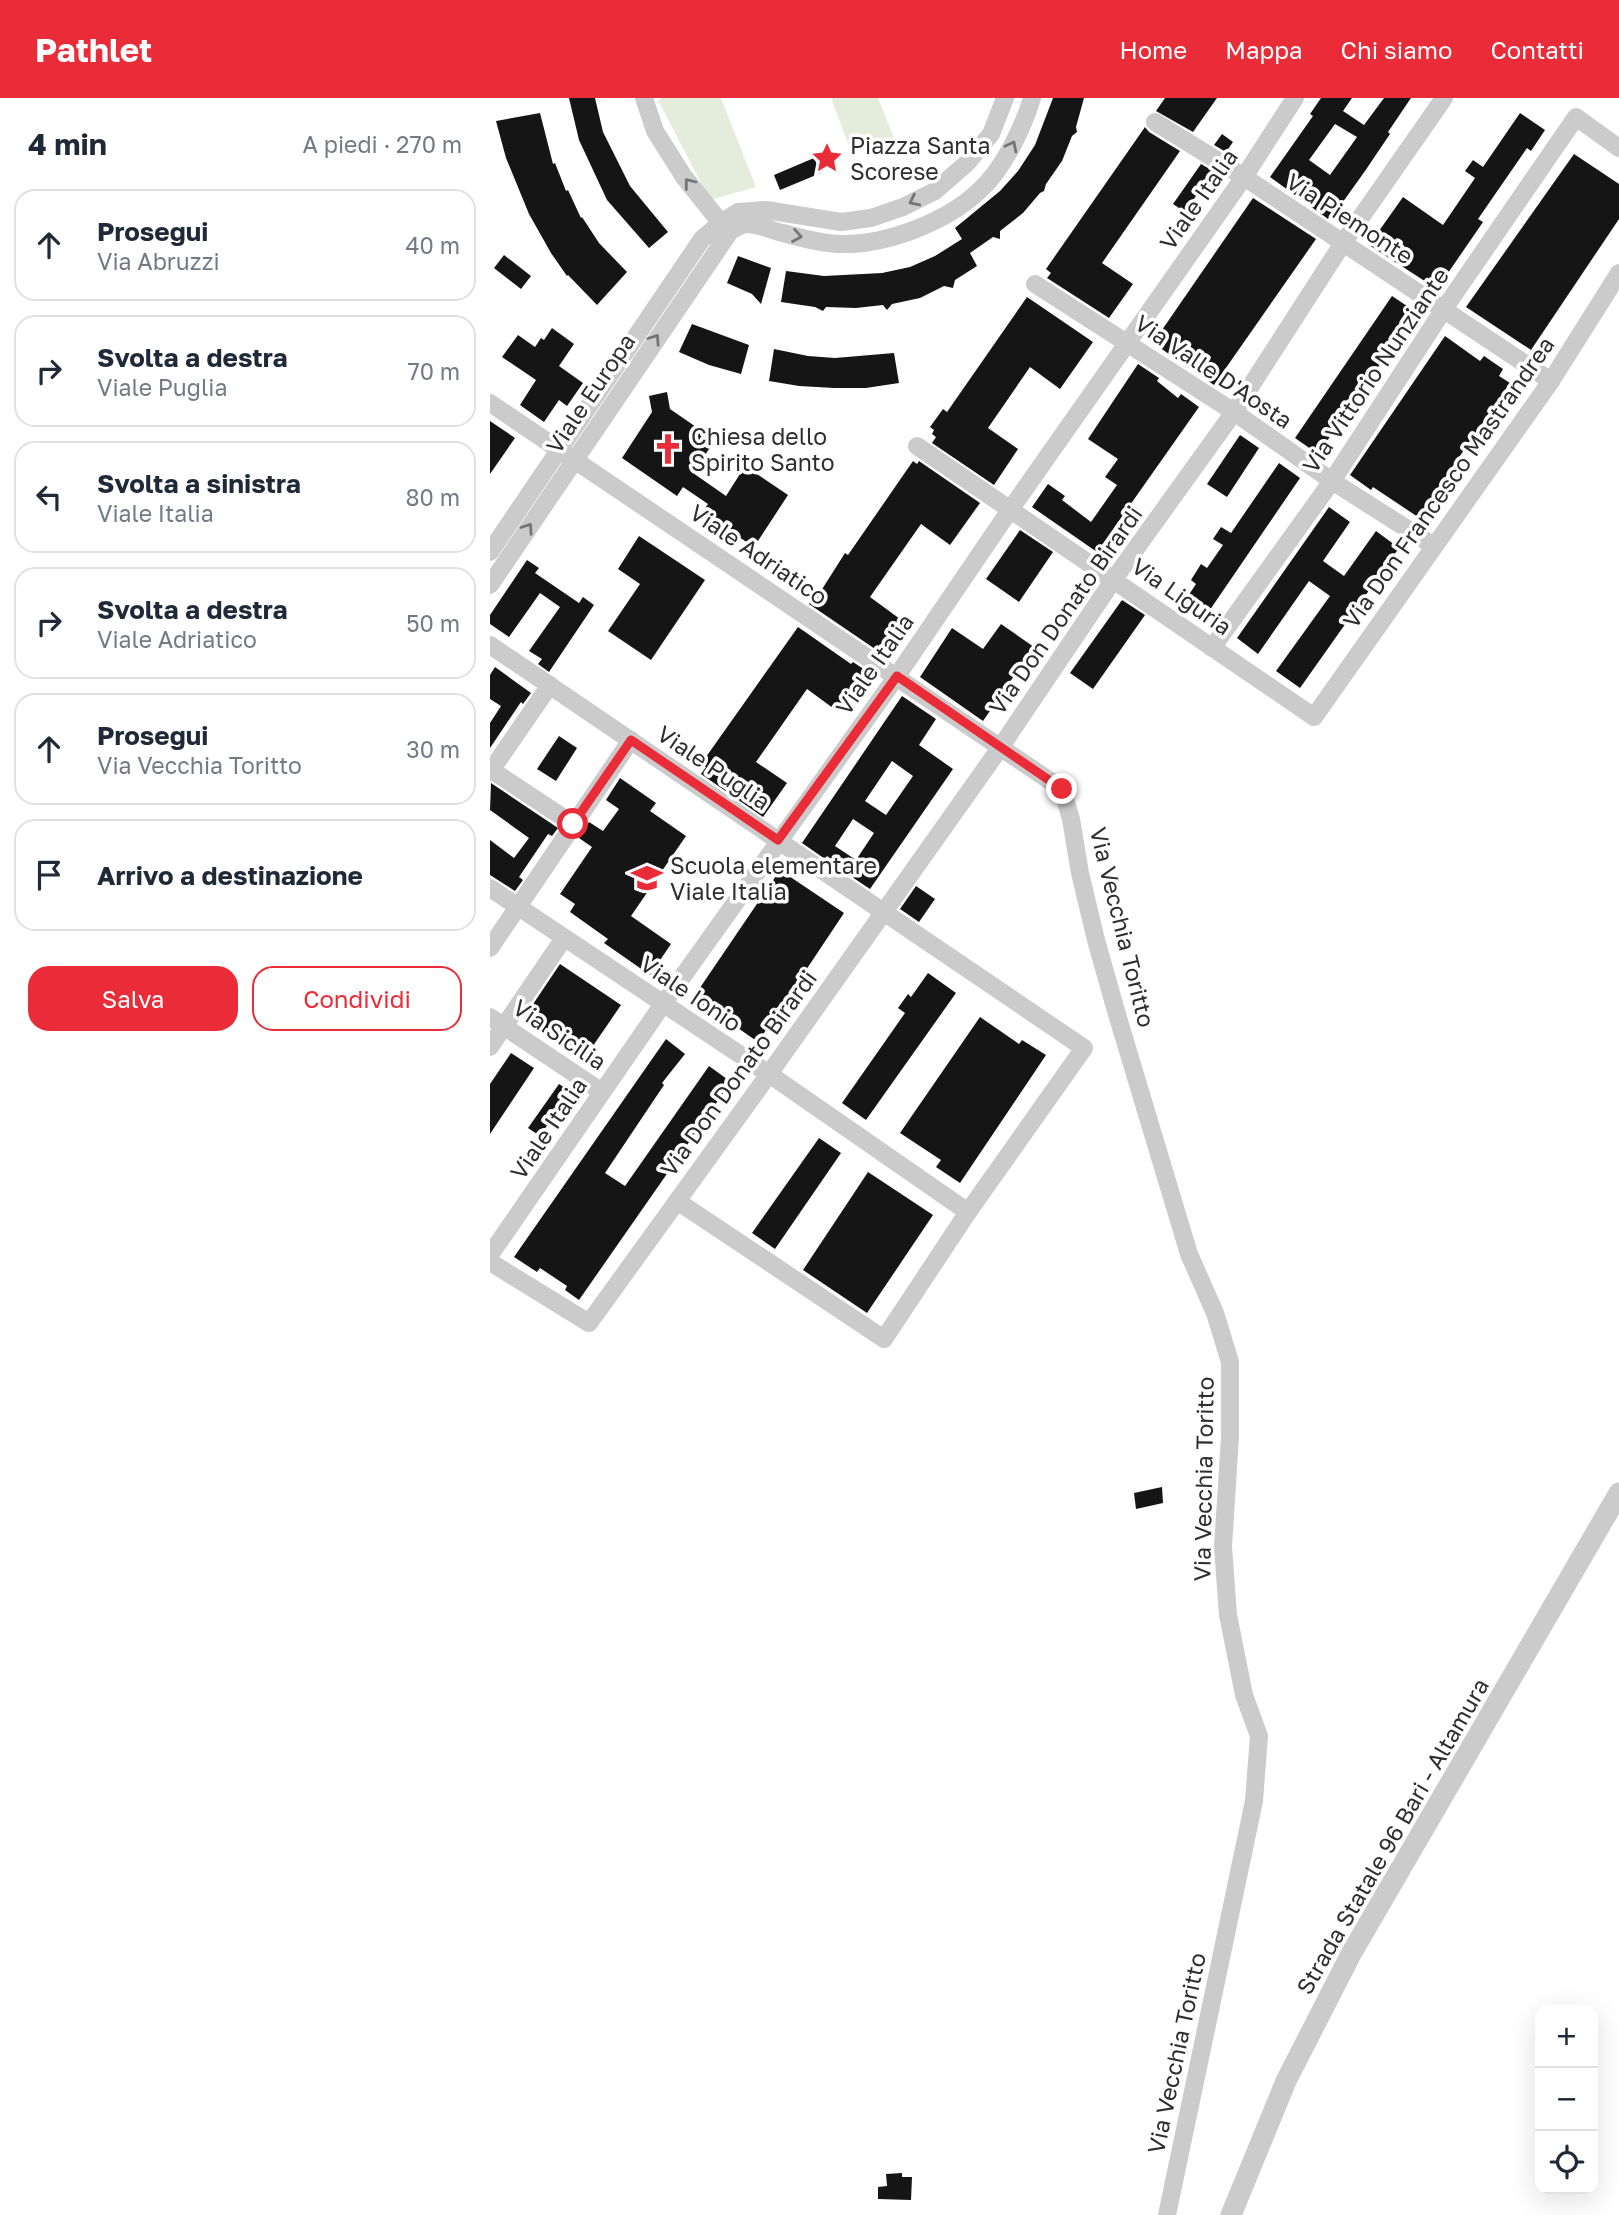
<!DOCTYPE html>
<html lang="it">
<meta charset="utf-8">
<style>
:root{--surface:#fff;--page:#f2f2f3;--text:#1f2937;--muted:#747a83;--line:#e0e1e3;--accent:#e92c38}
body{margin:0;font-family:"Golos Text",sans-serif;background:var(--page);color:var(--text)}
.controls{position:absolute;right:21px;bottom:21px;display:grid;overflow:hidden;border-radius:14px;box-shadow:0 7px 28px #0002}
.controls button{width:63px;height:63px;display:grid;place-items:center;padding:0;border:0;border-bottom:2px solid var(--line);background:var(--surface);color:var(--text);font:35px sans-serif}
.stop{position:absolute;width:21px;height:21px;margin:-16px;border:5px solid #e92c38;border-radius:50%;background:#fff}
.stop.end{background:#e92c38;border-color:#fff;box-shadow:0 2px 7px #0008}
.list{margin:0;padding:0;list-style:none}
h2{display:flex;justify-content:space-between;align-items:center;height:91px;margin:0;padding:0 28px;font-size:30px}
h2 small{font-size:23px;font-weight:400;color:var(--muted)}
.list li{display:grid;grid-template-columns:46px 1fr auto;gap:21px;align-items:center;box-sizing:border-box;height:112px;margin:0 14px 14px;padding:0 14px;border:2px solid var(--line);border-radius:21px}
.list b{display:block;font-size:26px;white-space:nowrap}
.list p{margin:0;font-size:23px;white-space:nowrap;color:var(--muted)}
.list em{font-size:23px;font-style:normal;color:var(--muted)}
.actions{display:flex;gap:14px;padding:21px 28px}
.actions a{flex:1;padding:16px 0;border:2px solid var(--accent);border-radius:21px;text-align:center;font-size:24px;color:var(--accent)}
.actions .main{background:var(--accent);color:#fff}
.icon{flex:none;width:38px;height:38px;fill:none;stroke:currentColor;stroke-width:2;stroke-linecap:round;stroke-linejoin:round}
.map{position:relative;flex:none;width:1129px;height:2117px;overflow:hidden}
header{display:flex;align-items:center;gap:42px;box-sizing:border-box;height:98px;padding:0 35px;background:var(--accent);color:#fff}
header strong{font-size:33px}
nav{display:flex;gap:38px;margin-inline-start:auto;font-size:24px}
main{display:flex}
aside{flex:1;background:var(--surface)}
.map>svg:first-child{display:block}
.green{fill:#e4ecdb}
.building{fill:#151515;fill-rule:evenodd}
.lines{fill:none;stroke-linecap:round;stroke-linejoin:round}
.minor{stroke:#cbcbcb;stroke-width:18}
.tertiary{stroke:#cbcbcb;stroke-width:21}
.oneway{stroke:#757575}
.route{stroke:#e92c38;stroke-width:9}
.labels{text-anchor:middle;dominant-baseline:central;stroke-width:7;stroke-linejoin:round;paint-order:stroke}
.poi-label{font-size:23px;fill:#2e2e2e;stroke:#fff;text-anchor:start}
.street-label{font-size:23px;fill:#2e2e2e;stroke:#fff}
</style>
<header>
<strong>Pathlet</strong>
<nav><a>Home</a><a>Mappa</a><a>Chi siamo</a><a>Contatti</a></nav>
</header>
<main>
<aside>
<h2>4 min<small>A piedi · 270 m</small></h2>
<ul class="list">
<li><svg class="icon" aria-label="ahead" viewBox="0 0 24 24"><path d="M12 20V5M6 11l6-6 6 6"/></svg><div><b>Prosegui</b><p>Via Abruzzi</p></div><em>40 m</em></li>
<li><svg class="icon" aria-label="right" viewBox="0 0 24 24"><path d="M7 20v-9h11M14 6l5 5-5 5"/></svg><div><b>Svolta a destra</b><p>Viale Puglia</p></div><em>70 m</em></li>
<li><svg class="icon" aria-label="left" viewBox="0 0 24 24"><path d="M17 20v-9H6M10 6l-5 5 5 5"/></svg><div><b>Svolta a sinistra</b><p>Viale Italia</p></div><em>80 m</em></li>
<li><svg class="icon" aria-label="right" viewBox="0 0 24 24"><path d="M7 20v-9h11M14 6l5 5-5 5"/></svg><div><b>Svolta a destra</b><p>Viale Adriatico</p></div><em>50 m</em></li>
<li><svg class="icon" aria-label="ahead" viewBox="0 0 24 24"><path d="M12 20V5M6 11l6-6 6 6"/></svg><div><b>Prosegui</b><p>Via Vecchia Toritto</p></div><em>30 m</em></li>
<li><svg class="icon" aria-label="arrive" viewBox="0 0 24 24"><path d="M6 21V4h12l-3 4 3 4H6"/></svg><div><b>Arrivo a destinazione</b></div></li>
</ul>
<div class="actions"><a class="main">Salva</a><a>Condividi</a></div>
</aside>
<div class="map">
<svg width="1129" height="2117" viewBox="0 0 1129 2117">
<rect width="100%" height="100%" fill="#fff"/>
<g class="green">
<path d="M172 0H231L266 89 220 102 168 2Z"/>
<path d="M341 0H388L404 40 362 56Z"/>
</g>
<g class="building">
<path d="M79 0H105L113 34 140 88 178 134 159 150 117 102 89 42Z"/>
<path d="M563 0H594L586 29 587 34 582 38 572 63 556 86 554 93 550 95 533 115 510 133V141L503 139 480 155 487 168 465 182 463 190 454 188 430 200 402 206 397 212 393 207 366 210 336 209 333 213 325 209 291 204 296 173 334 178 392 175 420 169 445 158 472 141 465 130 510 93 528 73 545 47Z"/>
<path d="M675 0H727L703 34 666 13Z"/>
<path d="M831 0H862L853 13 874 27 894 0H921L898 34 900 36 875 73 850 108 848 107 838 121 780 79 823 18 820 16ZM845 26 867 39 840 77 819 62Z"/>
<path d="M50 15 63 66 65 65 76 93 78 92 91 120 92 119 109 145 137 174 107 207 78 177 77 178 61 155 39 116 16 60 6 23Z"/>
<path d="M1030 15 1055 32 1041 53 1037 50 988 121 993 124 947 191 879 147 913 99 953 127 985 80 975 73 983 62 993 69Z"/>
<path d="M655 29 659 34 690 53 612 165 643 186 619 220 557 180 561 175 556 171Z"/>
<path d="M732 36 743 44 736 54 724 47Z"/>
<path d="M1084 56 1129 86V121L1041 252 976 209Z"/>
<path d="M324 60 331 75 290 92 284 77Z"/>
<path d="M711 66 723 73 695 114 683 106Z"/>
<path d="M763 100 826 141 724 287 663 245Z"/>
<path d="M14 157 41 178 31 191 4 170Z"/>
<path d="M248 158 281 170 271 206 262 196 237 185Z"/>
<path d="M902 198 926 214 828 356 805 340Z"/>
<path d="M537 199 603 244 570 291 540 269 498 330 528 351 504 387 442 345 446 339 442 336 444 332 440 329 453 311 457 314Z"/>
<path d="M202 226 259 247 251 276 219 267 189 254Z"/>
<path d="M62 230 84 246 69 268 93 285 77 308 69 302 54 324 30 307 46 282 12 259 28 237 45 249 51 240 54 242Z"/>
<path d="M955 238 990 263 994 258 1013 271 1009 278 1020 285 928 419 883 389 881 392 860 377Z"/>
<path d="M284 251 318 258 345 260 404 255 409 285 376 290H344L309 288 279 283Z"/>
<path d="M648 266 669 280 667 283 688 300 691 296 709 309 607 454 542 409 558 386 575 398 572 402 601 424 627 387 615 379 628 361 598 341Z"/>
<path d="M177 294 180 311 225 342 203 375 236 398 255 368 298 397 264 449 243 435 241 439 222 426 223 424 211 416 218 406 193 389 187 398 132 360 162 314 159 298Z"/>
<path d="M0 323 25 340 0 376Z"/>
<path d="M750 337 769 350 737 399 717 386Z"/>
<path d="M423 363 427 366 429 363 490 405 460 447 431 426 380 499 410 521 388 553 319 506 327 495 329 496 355 455 358 457Z"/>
<path d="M789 365 810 380 713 522 692 507 706 486 701 482 711 466 717 470 733 447 723 441 731 429 741 435Z"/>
<path d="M839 409 860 424 833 463 854 478 886 433 909 450 810 590 786 573 840 498 819 483 768 556 747 540Z"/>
<path d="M530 432 563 454 529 504 496 481Z"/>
<path d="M149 438 215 482 161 562 118 533 150 486 128 471Z"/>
<path d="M37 462 49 470 45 475 89 505 93 499 104 507 59 574 48 566 52 561 39 553 70 509 50 495 19 539 0 526V517Z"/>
<path d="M632 502 655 517 603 591 580 575Z"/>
<path d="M511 526 544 549 493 623 430 579 462 530 493 551Z"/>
<path d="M308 529 361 566 363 564 375 572 347 613 317 591 266 664 297 685 273 719 211 676 216 669 211 666Z"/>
<path d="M5 569 41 595 33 606 31 604 0 650V625L11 608 0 601V577Z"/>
<path d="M412 598 446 621 429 647 463 671 380 791 356 775 358 773 337 758 335 761 312 745ZM402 663 423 678 396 717 375 703ZM363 721 384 735 366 762 345 748Z"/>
<path d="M69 638 87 650 66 683 47 671Z"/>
<path d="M130 680 166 705 160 713 196 738 141 818 181 846 160 877 114 845 118 841 80 814 85 806 70 796 102 749 89 740 99 724 113 733 129 711 116 702Z"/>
<path d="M1 685 68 730 62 738 58 736 29 779 33 782 25 793 0 777V742L24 760 39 740 0 712Z"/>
<path d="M290 772 354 815 268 944 245 928 248 924 231 912 228 917 203 900Z"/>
<path d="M426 788 445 801 429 824 410 811Z"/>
<path d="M70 866 131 907 94 961 33 921Z"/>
<path d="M438 875 466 895 376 1022 352 1005 415 915 408 910 418 896 421 899Z"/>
<path d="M490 919 529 946 532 942 556 957 470 1085 446 1069 451 1062 410 1035Z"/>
<path d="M176 941 195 956 172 985 174 987 115 1075 135 1088 219 968 241 984 89 1202 75 1192 77 1188 50 1170 47 1174 24 1159Z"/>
<path d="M21 955 44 970 0 1036V986Z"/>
<path d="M69 986 80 993 50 1038 38 1030Z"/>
<path d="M329 1040 351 1055 285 1151 262 1135Z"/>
<path d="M378 1074 443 1117 377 1215 313 1172Z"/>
<path d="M672 1389 673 1405 646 1411 644 1395Z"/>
<path d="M412 2075V2079H422L421 2102 388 2101V2089L397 2088 396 2076Z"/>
</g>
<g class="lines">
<g class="minor">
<path d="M154 0 165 33 194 79 231 125 248 114 276 112 351 124 381 120 413 109 445 93 477 65 501 36 515 0"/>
<path d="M665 24 754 79 1061 283"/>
<path d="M545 186 744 314 842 383 944 448"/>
<path d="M0 305 572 691 581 721 590 775 606 842 626 913 699 1156 725 1215 740 1264V1339L733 1449 738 1517 754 1597 769 1638 764 1703 677 2117"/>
<path d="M427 348 824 619 1061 283 1129 175"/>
<path d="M0 454 212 141 231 125"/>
<path d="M0 487 241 132C246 130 251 127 256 126 267 125 282 133 293 135 311 140 333 146 351 146 397 147 456 124 489 93 513 72 533 30 542 0"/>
<path d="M0 547 594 950 478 1114 394 1241 187 1103"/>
<path d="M722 550 842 383 954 211 1086 19 1129 50"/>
<path d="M0 671 83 726"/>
<path d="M0 674 60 587"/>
<path d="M0 790 279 976 478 1114"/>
<path d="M0 850 141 642"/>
<path d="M0 919 112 994"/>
<path d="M0 949 74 840"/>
<path d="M0 1157 173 906 407 578 520 412 754 79 805 0"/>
<path d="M0 1164 99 1225 279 976 510 650 624 481 744 314 853 145 954 0"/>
</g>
<path class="tertiary" d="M741 2117 796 1983 861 1856 1129 1395"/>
</g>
<defs><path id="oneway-chevron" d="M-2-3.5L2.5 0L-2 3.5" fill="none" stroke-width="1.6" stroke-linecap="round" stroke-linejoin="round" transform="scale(1.75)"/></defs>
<g class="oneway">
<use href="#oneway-chevron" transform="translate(522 48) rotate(-63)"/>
<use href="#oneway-chevron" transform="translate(199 85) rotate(-128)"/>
<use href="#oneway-chevron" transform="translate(424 103) rotate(154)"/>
<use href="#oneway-chevron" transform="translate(307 138) rotate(10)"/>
<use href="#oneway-chevron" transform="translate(165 241) rotate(-56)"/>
<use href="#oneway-chevron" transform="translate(38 430) rotate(-56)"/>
</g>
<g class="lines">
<path class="route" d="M83 726 141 642 288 742 407 578 572 691"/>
</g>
<defs>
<symbol id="sight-bare" viewBox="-9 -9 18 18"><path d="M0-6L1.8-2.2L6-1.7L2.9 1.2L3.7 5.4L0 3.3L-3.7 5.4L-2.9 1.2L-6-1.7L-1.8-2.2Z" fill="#e92c38" stroke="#fff" stroke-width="2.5" paint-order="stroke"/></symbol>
<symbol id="church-bare" viewBox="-9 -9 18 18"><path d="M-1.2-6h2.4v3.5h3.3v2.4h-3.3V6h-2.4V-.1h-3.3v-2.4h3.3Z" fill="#e92c38" stroke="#fff" stroke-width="2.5" paint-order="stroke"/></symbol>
<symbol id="school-bare" viewBox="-9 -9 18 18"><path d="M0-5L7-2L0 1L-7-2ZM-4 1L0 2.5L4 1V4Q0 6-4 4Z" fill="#e92c38" stroke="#fff" stroke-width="2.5" paint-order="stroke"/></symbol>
</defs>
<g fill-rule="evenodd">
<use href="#sight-bare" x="315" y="38" width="44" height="44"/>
<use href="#church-bare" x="156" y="329" width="44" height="44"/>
<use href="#school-bare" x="135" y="758" width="44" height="44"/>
</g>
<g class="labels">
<g class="poi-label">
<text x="360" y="47">Piazza Santa<tspan x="360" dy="26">Scorese</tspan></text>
<text x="201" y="338">Chiesa dello<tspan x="201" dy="26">Spirito Santo</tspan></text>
<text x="180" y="767">Scuola elementare<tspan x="180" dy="26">Viale Italia</tspan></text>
</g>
<g class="street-label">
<text transform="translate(708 101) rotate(-55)">Viale Italia</text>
<text transform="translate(860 120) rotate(33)">Via Piemonte</text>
<text transform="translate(885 272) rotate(-56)">Via Vittorio Nunziante</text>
<text transform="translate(724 273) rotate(34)">Via Valle D'Aosta</text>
<text transform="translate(100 295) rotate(-56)">Viale Europa</text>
<text transform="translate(958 384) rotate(-55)">Via Don Francesco Mastrandrea</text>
<text transform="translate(269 456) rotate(34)">Viale Adriatico</text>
<text transform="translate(692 498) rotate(35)">Via Liguria</text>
<text transform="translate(575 512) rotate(-55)">Via Don Donato Birardi</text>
<text transform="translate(384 566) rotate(-55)">Viale Italia</text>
<text transform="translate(224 669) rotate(34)">Viale Puglia</text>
<text transform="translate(633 829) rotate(76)">Via Vecchia Toritto</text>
<text transform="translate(201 895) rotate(34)">Viale Ionio</text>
<text transform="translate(70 936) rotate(34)">Via Sicilia</text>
<text transform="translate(248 975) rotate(-54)">Via Don Donato Birardi</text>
<text transform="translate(58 1030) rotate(-56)">Viale Italia</text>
<text transform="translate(713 1381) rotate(-89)">Via Vecchia Toritto</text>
<text transform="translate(902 1738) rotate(-60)">Strada Statale 96 Bari - Altamura</text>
<text transform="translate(686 1955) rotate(-78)">Via Vecchia Toritto</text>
</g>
</g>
</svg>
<div class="controls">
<button>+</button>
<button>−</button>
<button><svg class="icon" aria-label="locate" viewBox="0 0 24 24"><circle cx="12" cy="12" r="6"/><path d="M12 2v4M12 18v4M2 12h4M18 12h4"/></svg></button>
</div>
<div class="stop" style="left:83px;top:726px"></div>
<div class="stop end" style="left:572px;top:691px"></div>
</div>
</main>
